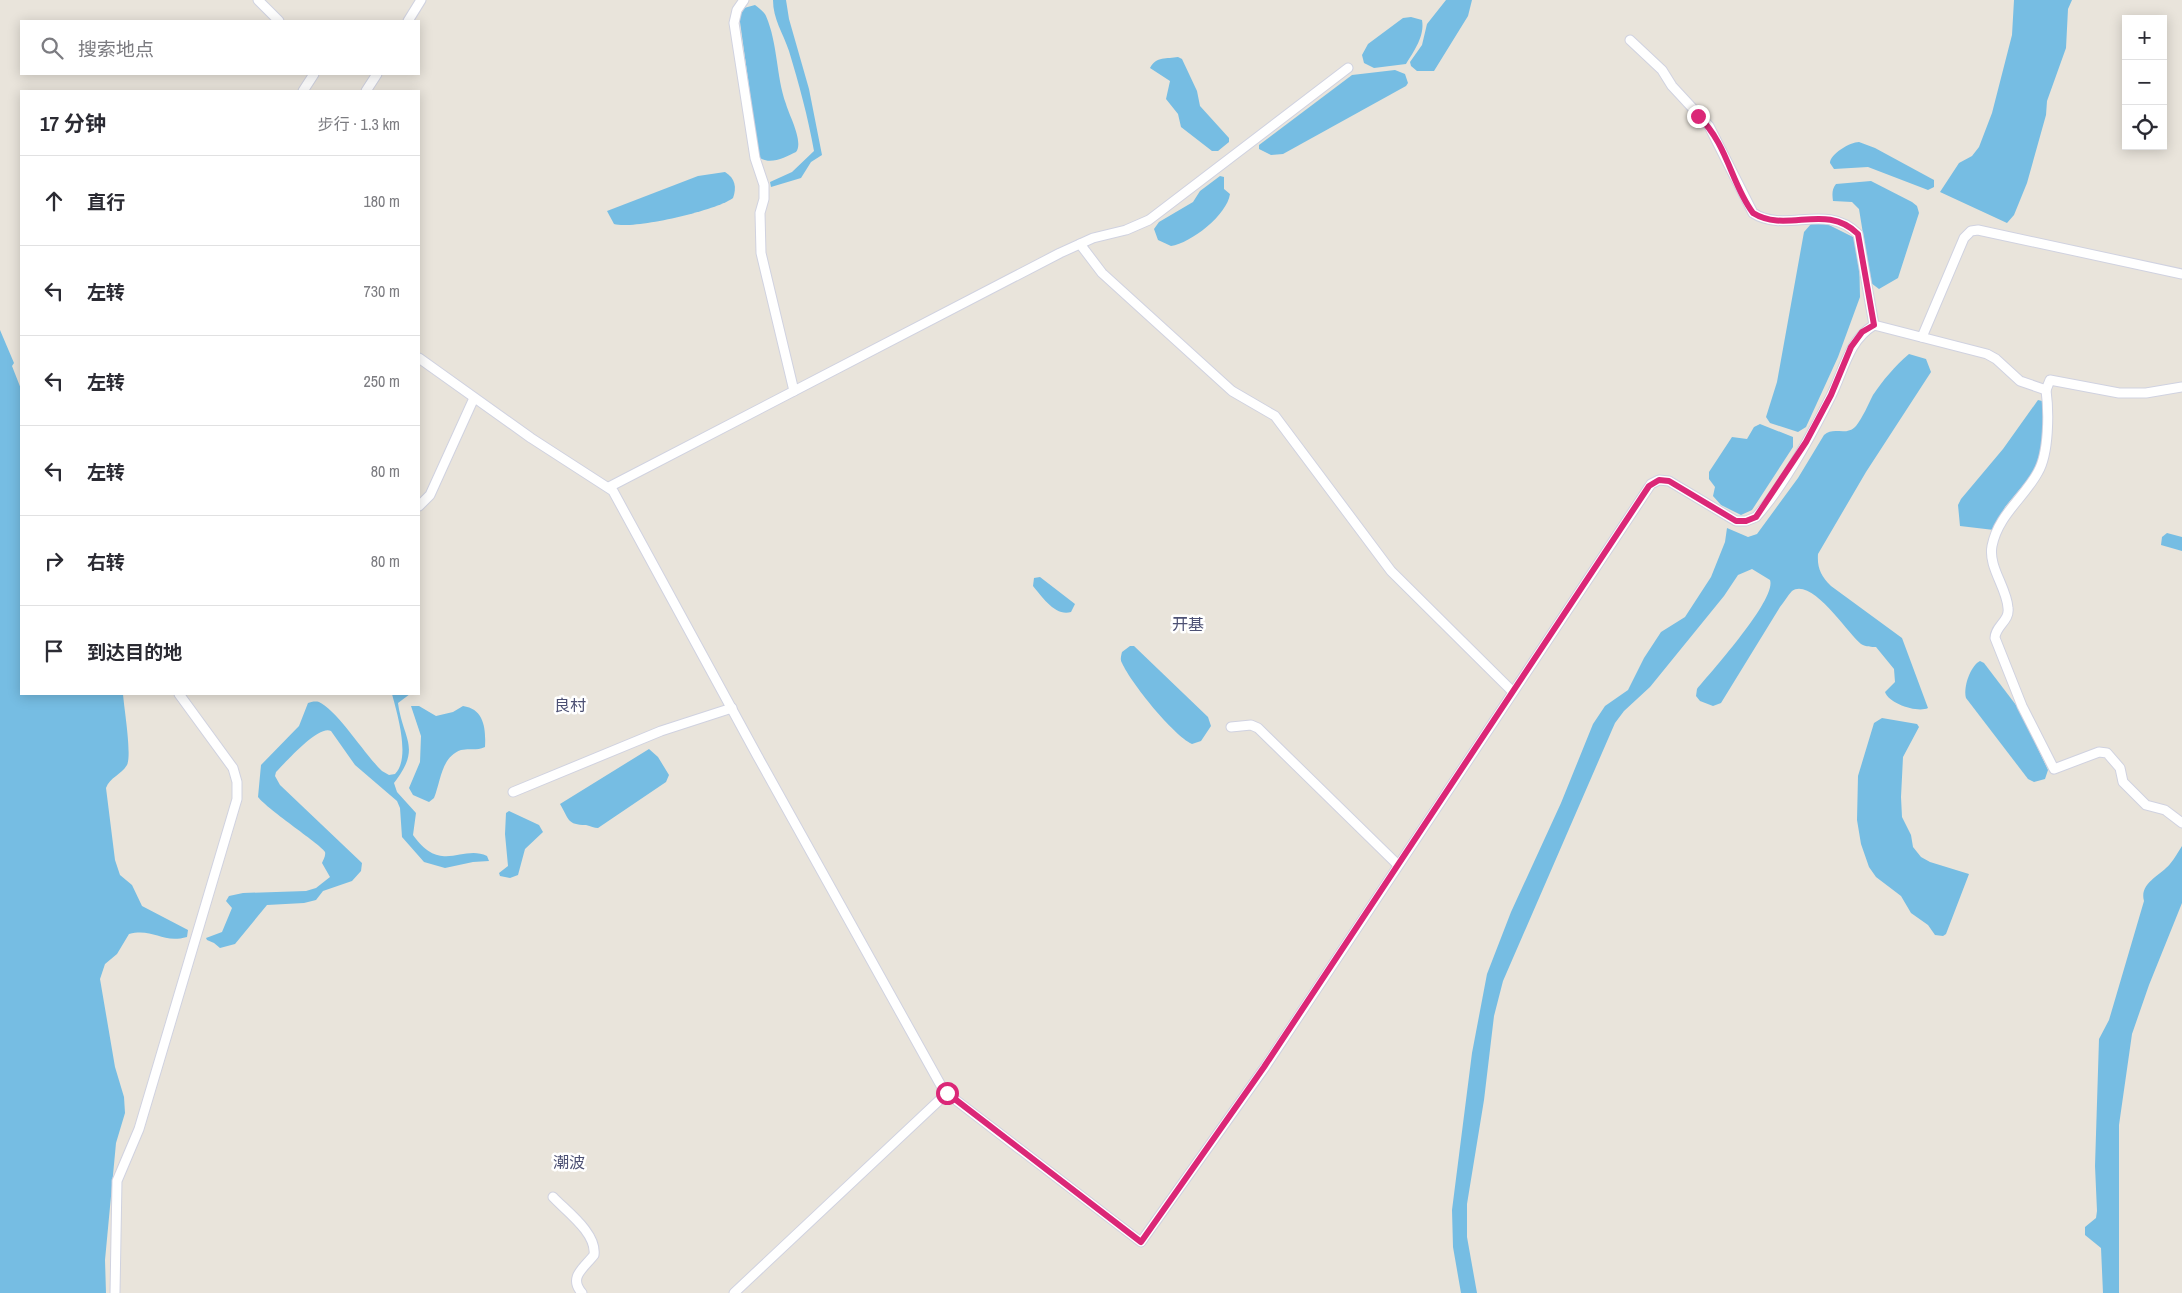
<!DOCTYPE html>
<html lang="zh">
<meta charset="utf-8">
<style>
:root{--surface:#fff;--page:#f2f2f3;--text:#2b2b33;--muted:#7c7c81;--line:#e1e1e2}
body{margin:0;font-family:"Archivo Narrow","Noto Sans SC",sans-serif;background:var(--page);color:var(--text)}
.controls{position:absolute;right:15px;top:15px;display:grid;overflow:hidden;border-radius:0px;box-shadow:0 2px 12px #0003}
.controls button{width:45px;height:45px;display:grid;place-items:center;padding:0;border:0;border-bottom:1px solid var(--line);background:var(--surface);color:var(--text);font:25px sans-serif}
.stop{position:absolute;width:15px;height:15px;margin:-11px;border:4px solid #db2777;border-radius:50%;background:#fff}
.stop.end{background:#db2777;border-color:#fff;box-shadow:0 1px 5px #0008}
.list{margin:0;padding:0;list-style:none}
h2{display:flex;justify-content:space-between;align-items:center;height:65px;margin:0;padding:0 20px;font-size:21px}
h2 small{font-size:16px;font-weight:400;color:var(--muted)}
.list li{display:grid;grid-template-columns:32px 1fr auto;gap:15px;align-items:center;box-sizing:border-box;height:90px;padding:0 20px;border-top:1px solid var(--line)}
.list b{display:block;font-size:19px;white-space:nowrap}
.list em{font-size:16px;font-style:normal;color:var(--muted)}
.icon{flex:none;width:28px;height:28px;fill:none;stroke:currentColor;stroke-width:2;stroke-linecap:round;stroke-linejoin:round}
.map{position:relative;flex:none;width:2182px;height:1293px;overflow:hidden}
.search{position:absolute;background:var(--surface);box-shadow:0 2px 12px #0003;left:20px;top:20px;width:400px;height:55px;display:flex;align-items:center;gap:12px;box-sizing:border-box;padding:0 18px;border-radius:0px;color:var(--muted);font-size:19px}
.panel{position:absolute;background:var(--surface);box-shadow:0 2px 12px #0003;left:20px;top:90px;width:400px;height:605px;border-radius:0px}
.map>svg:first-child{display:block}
.water{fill:#76bde3}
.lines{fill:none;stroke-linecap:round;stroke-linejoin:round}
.street-casing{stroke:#d0d2e0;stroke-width:11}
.street{stroke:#fff;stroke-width:9}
.route{stroke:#db2777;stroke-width:6}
.labels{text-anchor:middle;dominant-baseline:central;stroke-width:5;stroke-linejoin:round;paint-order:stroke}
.quarter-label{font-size:16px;fill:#4d5174;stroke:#fff}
</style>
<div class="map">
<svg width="2182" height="1293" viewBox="0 0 2182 1293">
<rect width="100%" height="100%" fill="#e9e4db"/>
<g class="water">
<path d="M773 0H786L789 19 809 89 822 155 811 162 801 178 771 187 770 182 792 172 814 151C808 117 799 84 789 51 783 33 773 19 773 0Z"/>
<path d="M1446 0H1472L1468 16 1434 71H1417L1411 66 1410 62 1422 45 1427 24Z"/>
<path d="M2014 0H2072L2068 9 2066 48 2047 101 2046 115 2027 183 2014 215 2007 223 1940 192 1959 163 1972 156 1979 147 1992 113 2012 35Z"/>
<path d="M755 5C759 8 764 12 766 16 778 44 776 76 786 104 789 115 804 142 796 152 786 157 769 166 759 157L740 22V16L744 8Z"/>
<path d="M1411 17 1422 20C1425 36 1414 51 1406 64L1374 68 1364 63 1362 55 1368 44 1403 18Z"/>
<path d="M1178 57 1182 59 1197 91 1200 106 1229 138V142L1218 151H1212L1181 127 1178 114 1166 99 1170 81 1150 68C1156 56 1167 59 1178 57Z"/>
<path d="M1395 70 1405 74 1408 83 1406 86 1283 154 1271 155 1259 149V145L1352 75Z"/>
<path d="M1859 142 1875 148 1934 180V187L1928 190 1868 167 1834 169 1830 163C1830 154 1850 142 1859 142Z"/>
<path d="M725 172C735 178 737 187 733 198 718 210 633 230 614 224L607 211 698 176Z"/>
<path d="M1220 176 1224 177V189L1230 194C1227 215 1191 243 1171 246L1158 240 1154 229 1159 222 1193 202 1200 191Z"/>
<path d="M1871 181 1912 202 1917 206 1919 213 1898 278 1879 289 1871 283 1859 209 1852 202 1833 201C1832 194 1832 189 1836 184Z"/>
<path d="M1818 223 1829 225 1855 238 1859 252 1860 297 1838 357 1806 427 1798 432 1770 423 1766 417 1777 382 1804 232 1811 224Z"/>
<path d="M0 330 14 363 12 366 21 389V694H123C124 708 132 755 127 765 121 775 110 777 106 788L115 860 120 875 132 885 142 906 188 930 187 937C162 944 154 928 129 934L117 954 105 964 100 979 115 1067 124 1097 125 1113 116 1143 105 1260 106 1293H0Z"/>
<path d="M1909 354 1926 359 1931 372 1866 472 1818 554C1817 568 1821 576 1831 586L1902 638 1928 708C1918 713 1889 704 1885 692L1895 682 1894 669 1876 647C1872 647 1866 647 1861 644 1848 634 1812 577 1792 591 1788 595 1784 602 1780 607L1721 703 1713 706 1700 701 1696 696 1697 689C1711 672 1777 599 1770 580L1752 569 1738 575 1724 596 1650 687 1624 711 1615 723 1503 981 1494 1016 1484 1100 1467 1204V1237L1477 1293H1461L1453 1247 1452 1210 1472 1053 1487 974 1511 912 1561 803 1593 724 1605 706 1628 690 1644 658 1661 632 1685 617 1711 577 1725 542 1727 528 1748 537 1757 534 1798 478 1824 435C1834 426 1846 437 1856 426 1863 417 1868 405 1873 395 1883 380 1895 366 1909 354Z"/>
<path d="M2038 400 2046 402 2040 458 2034 472 2005 507 1994 530 1960 526 1958 505 1961 499 2003 449Z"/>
<path d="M1760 424 1793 437V447L1752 510 1741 515 1721 505 1713 496 1715 487 1709 479V472L1732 437 1747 439 1754 427Z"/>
<path d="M2167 533 2182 537V551L2161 545 2162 537Z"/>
<path d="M1040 577 1075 604 1071 612C1056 617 1042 597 1033 586L1034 578Z"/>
<path d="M1130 646H1134L1208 717 1211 726 1201 741 1192 744C1173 735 1131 683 1122 663 1120 660 1121 656 1122 652Z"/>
<path d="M1980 661 1984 663 2019 709 2048 770 2045 779 2034 782 2028 779 1966 698C1963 688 1970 666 1980 661Z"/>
<path d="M392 694H410L398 703C403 740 422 747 394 783L397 792 416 813 413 835C441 875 462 844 487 856L489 861 473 862 445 868 424 862 402 837 400 808 397 801 355 765 331 731C319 724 285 763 276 772L275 776 280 785 362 863 361 871 352 881 323 891 316 900 304 903 267 905 235 944 220 948 214 943 207 940 206 938 222 932 232 908 226 901 229 896 243 893 306 891 316 888 330 877 322 863C323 860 326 856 325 852 323 846 268 810 258 797L261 765 299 726 308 703C311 702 315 701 319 702 337 710 365 755 382 771L389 775 395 774C411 758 397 713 392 694Z"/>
<path d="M411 706H419L436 716 453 712 463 706C484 709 486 728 485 747 476 751 470 748 461 750 441 757 441 781 434 798L429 802 413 795 409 788 420 762 421 736Z"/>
<path d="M1882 718 1917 724 1919 727 1903 757 1901 797 1902 817 1911 835 1913 847 1921 857 1930 862 1969 874 1946 934 1943 936 1935 935 1928 925 1911 913 1901 896 1876 877 1869 867 1861 844 1857 820 1858 776 1874 723Z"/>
<path d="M649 749 658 757 669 775 666 782 598 828C594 828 591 826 586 825 567 825 569 819 560 804Z"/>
<path d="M509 811 539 825 543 832 525 849 518 875 510 878 500 876 499 873 508 866 505 834 506 813Z"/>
<path d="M2182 846V903L2149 985 2132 1034 2119 1125V1293H2103L2101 1248 2085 1235V1227L2096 1218 2097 1211 2095 1166 2099 1039 2109 1020 2144 901C2139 883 2160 876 2170 864 2175 858 2178 852 2182 846Z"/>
</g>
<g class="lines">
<defs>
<g id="street">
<path d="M258 0 279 21"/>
<path d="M744 0 737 10 734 23 755 158 764 185V199L760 213 761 253 794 391"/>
<path d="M408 21 421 0"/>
<path d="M1630 40 1662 70 1672 86 1709 126 1753 213C1786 234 1826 202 1858 234L1874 325"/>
<path d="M303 91 314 74"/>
<path d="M366 91 377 74"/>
<path d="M1080 244 1102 273 1232 391 1275 416 1391 571 1512 691"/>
<path d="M1922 337 1964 238 1971 231 1978 230 2182 274"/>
<path d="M419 358 531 438 613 491 758 757 944 1091 1141 1242 1265 1067 1651 484 1659 480 1669 481 1736 521H1746L1756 517C1783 487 1813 432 1831 396 1844 370 1848 341 1874 325L1987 354 1996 359 2020 381 2046 390 2050 380 2119 393H2146L2182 387"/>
<path d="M2046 390C2049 412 2049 453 2038 472 2024 498 1998 515 1992 546 1988 567 2007 588 2008 608 2010 621 1995 626 1995 638L2022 706 2054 769 2099 752 2107 753 2120 768 2123 782 2146 805 2165 810 2182 823"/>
<path d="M609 487 1060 253 1093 238 1126 230 1149 220 1348 68"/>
<path d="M419 506 430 495 474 398"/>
<path d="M1231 727 1251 725 1258 728 1398 865"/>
<path d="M513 792 661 731 732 708"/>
<path d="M553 1197C566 1211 597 1233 594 1255 584 1268 568 1277 582 1293"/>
<path d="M115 1293 117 1181 139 1129 237 799V782L233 768 179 694"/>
<path d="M734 1293 947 1093"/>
</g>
</defs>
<use href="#street" class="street-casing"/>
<use href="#street" class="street"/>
</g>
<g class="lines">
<path class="route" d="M947 1093 1141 1242 1264 1067 1649 486 1659 480 1669 481 1736 521H1746L1756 517 1806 442 1831 395 1851 347 1862 332 1874 325 1858 234C1826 202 1787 234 1753 213 1731 184 1728 144 1698 116"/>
</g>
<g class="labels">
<g class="quarter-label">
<text x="1188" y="624">开基</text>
<text x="570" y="705">良村</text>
<text x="569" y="1162">潮波</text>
</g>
</g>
</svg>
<div class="controls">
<button>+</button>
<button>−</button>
<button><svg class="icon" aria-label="locate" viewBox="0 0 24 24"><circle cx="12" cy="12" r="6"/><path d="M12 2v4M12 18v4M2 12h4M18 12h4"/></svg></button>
</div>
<div class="stop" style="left:947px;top:1093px"></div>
<div class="stop end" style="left:1698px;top:116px"></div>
<div class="search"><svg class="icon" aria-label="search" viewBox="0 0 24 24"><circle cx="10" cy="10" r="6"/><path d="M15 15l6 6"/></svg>搜索地点</div>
<section class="panel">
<h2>17 分钟<small>步行 · 1.3 km</small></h2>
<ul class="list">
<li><svg class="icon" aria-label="ahead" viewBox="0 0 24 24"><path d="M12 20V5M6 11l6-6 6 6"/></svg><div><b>直行</b></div><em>180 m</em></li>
<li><svg class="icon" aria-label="left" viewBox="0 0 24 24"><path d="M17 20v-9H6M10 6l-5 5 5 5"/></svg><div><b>左转</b></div><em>730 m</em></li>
<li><svg class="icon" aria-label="left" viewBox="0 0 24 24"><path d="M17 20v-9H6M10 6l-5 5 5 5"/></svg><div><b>左转</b></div><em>250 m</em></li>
<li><svg class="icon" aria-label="left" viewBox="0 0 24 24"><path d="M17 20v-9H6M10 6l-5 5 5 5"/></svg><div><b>左转</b></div><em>80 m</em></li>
<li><svg class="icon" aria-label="right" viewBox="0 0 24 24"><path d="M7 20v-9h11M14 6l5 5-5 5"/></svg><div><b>右转</b></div><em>80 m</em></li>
<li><svg class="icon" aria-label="arrive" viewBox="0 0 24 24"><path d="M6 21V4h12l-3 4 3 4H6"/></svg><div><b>到达目的地</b></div></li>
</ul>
</section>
</div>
